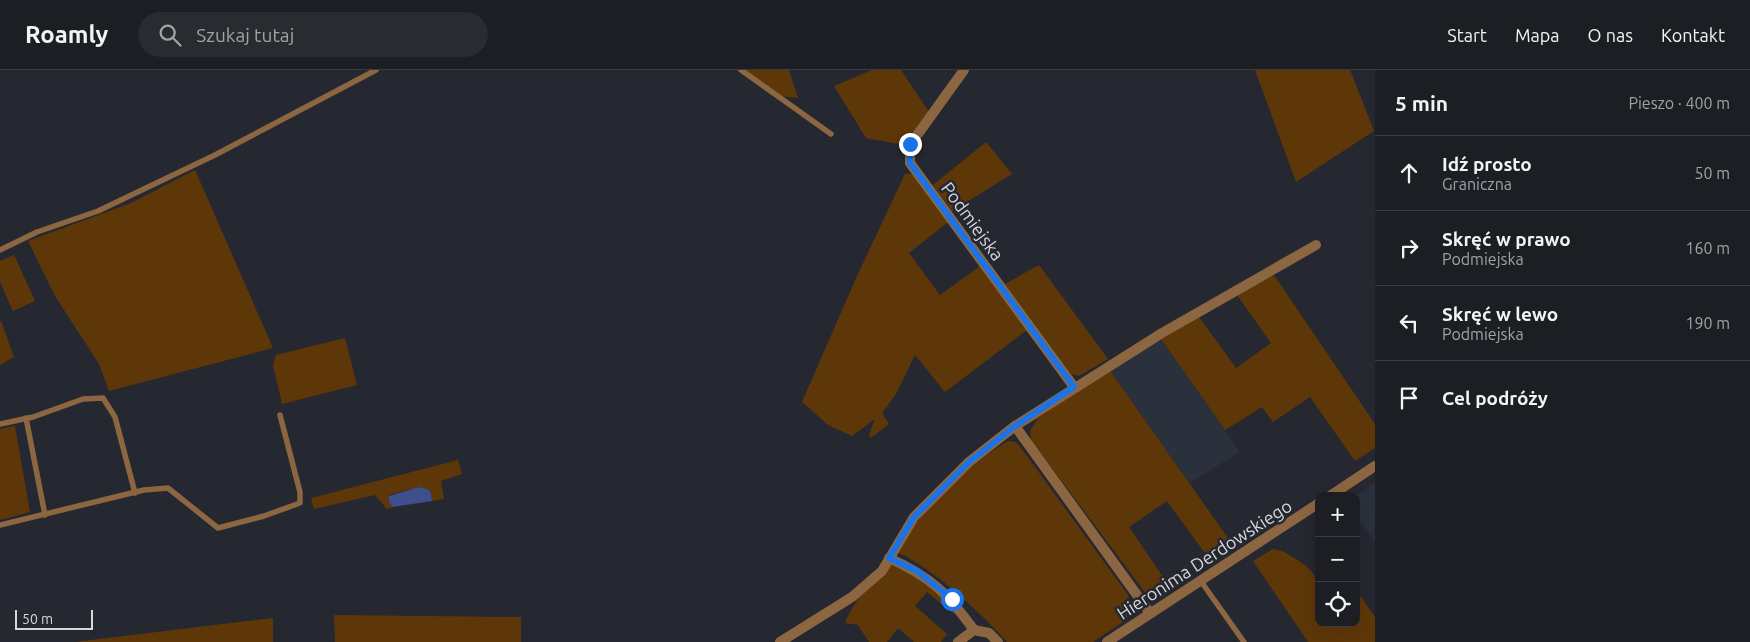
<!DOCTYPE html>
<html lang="pl">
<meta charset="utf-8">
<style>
:root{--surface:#1c1e24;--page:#292b31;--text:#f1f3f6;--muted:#a0a2a6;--line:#3a3c41}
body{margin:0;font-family:Ubuntu,sans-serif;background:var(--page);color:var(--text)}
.controls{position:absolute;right:15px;bottom:15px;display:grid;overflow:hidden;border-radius:10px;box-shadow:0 5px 20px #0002}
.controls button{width:45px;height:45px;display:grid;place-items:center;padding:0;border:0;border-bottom:1px solid var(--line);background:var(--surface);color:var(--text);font:25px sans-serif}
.scale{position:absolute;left:15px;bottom:12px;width:78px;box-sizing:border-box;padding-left:5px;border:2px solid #d5d7dc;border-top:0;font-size:14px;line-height:18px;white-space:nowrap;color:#d5d7dc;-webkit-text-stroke:4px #252830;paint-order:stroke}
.stop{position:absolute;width:15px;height:15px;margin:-11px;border:4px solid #1a73e8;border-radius:50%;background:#fff}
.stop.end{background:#1a73e8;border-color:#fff;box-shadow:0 1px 5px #0008}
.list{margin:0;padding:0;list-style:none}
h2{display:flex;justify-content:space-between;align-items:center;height:65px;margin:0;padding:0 20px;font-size:21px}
h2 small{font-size:16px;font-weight:400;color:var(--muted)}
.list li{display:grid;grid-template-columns:32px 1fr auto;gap:15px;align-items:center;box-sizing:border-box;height:75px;padding:0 20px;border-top:1px solid var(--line)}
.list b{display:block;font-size:19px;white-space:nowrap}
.list p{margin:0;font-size:16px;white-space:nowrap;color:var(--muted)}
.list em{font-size:16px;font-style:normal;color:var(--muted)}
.icon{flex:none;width:28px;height:28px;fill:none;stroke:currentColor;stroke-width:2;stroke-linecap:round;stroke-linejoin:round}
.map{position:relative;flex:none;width:1375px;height:572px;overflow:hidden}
header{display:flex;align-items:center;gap:30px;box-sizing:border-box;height:70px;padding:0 25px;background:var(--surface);border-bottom:1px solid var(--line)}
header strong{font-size:24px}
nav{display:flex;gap:28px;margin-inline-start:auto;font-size:18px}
.search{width:350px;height:45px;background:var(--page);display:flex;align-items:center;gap:12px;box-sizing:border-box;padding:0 18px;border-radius:28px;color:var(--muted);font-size:19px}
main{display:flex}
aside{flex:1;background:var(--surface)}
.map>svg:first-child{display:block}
.built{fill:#2b303d}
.green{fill:#5e3708}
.water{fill:#3d4f8c}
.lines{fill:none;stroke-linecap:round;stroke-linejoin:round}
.service{stroke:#8c6640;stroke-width:5.5}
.minor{stroke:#8c6640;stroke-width:10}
.tertiary{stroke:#8c6640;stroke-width:10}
.route{stroke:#1a73e8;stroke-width:6}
.labels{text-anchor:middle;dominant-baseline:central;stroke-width:5;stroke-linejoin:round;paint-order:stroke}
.street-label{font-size:18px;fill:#d5d7dc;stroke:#252830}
</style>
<header>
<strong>Roamly</strong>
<div class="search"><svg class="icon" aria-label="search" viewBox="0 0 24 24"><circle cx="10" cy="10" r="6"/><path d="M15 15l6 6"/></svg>Szukaj tutaj</div>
<nav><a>Start</a><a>Mapa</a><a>O nas</a><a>Kontakt</a></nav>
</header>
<main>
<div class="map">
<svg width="1375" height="572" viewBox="0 0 1375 572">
<rect width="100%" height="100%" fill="#252830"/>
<g class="built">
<path d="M1161 269 1240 382 1190 413 1109 299Z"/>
<path d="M1375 413V472L1356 445V426Z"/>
</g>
<g class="green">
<path d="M737 0H789L798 28 771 25Z"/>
<path d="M872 0H901L929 42 904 75 866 68 834 16Z"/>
<path d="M1255 0H1350L1374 61 1296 112Z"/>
<path d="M986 72 1012 104 952 141 933 115Z"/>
<path d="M195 100 273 278 109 321 99 294 55 226 28 171 131 133Z"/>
<path d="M905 104H913L948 152 909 183 940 225 980 196 1027 260 945 322 915 285 896 324 882 343 889 354 871 368 869 365 875 349 852 366 828 355 802 332 857 206Z"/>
<path d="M14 185 35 231 13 241 0 212V191Z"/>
<path d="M1039 195 1108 289 1079 306 1071 304 1005 214Z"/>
<path d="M1274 205 1375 354V378L1355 391 1310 327 1273 352 1262 337 1225 360 1161 269 1199 247 1236 298 1271 273 1237 225Z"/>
<path d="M1 251 14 287 0 295V252Z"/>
<path d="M345 268 357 315 282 334 273 295 276 285Z"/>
<path d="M1109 299 1230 471 1207 486 1167 431 1129 457 1167 513 1147 525 1031 370 1030 361 1038 348Z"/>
<path d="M15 356 30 442 0 450V359Z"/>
<path d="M1008 371 1016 372 1027 386 1128 525 1130 539 1127 549 1093 572H1007C981 543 934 499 899 483V476C928 434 964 398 1008 371Z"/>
<path d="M458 390 462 404 441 411 444 429 432 431 431 423 428 419 419 417 389 425V432L393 437 387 439 375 425 314 439 311 428Z"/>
<path d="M1273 479C1283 480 1286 483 1294 488 1324 503 1319 524 1319 553H1356V520L1375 547V572H1308L1253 491Z"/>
<path d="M895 493C918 503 945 522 955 545L927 522 915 536 947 564 941 572H914L898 558 887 572H869L858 555 845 553C852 535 877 498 895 493Z"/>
<path d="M334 545 521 547V572H335Z"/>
<path d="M273 548V572H74Z"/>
</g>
<path class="water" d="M419 417 428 419 431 423 432 431 393 437 389 432V426Z"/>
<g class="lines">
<g class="service">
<path d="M741 0 831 64"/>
<path d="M0 180 37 162 98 141 215 85 376 0"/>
<path d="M26 348 45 445"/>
<path d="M0 354 33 347 83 329 103 328 115 347 135 423"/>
<path d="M0 455 144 420 168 418 218 458 264 446 300 433V422L280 345"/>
<path d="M1200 510 1244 572"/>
</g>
<g class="minor">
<path d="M964 0 910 75V93L1074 317"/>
<path d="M1015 356 1150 543"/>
<path d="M889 488C931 507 947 523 974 560"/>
<path d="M780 572 852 527 882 501 914 447 969 392 1015 356 1162 263 1316 175"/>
<path d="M958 572 974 560 989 563 998 572"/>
</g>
<g class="tertiary">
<path d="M1330 426 1375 396"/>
<path d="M1107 572 1319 433"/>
</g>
</g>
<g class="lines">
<path class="route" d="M910 74V93L1074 317 1015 356 969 392 914 447 889 488 917 501 952 529"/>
</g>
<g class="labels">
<g class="street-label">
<text transform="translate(973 151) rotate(54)">Podmiejska</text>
<text transform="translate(1204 489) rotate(-33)">Hieronima Derdowskiego</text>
</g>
</g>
</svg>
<div class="controls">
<button>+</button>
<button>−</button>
<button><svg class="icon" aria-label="locate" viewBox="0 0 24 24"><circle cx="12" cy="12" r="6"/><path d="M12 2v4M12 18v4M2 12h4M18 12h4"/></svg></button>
</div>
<div class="scale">50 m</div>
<div class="stop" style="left:952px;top:529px"></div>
<div class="stop end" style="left:910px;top:74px"></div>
</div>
<aside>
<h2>5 min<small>Pieszo · 400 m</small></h2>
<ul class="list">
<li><svg class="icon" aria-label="ahead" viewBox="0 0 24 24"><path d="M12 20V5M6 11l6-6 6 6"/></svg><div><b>Idź prosto</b><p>Graniczna</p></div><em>50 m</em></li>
<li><svg class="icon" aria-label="right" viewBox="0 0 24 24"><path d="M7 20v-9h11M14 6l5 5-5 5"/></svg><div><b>Skręć w prawo</b><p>Podmiejska</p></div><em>160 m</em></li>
<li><svg class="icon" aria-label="left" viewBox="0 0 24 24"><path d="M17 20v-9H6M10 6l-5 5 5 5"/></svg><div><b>Skręć w lewo</b><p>Podmiejska</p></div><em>190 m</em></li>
<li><svg class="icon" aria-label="arrive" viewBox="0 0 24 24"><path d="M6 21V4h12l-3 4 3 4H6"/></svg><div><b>Cel podróży</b></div></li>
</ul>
</aside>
</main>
